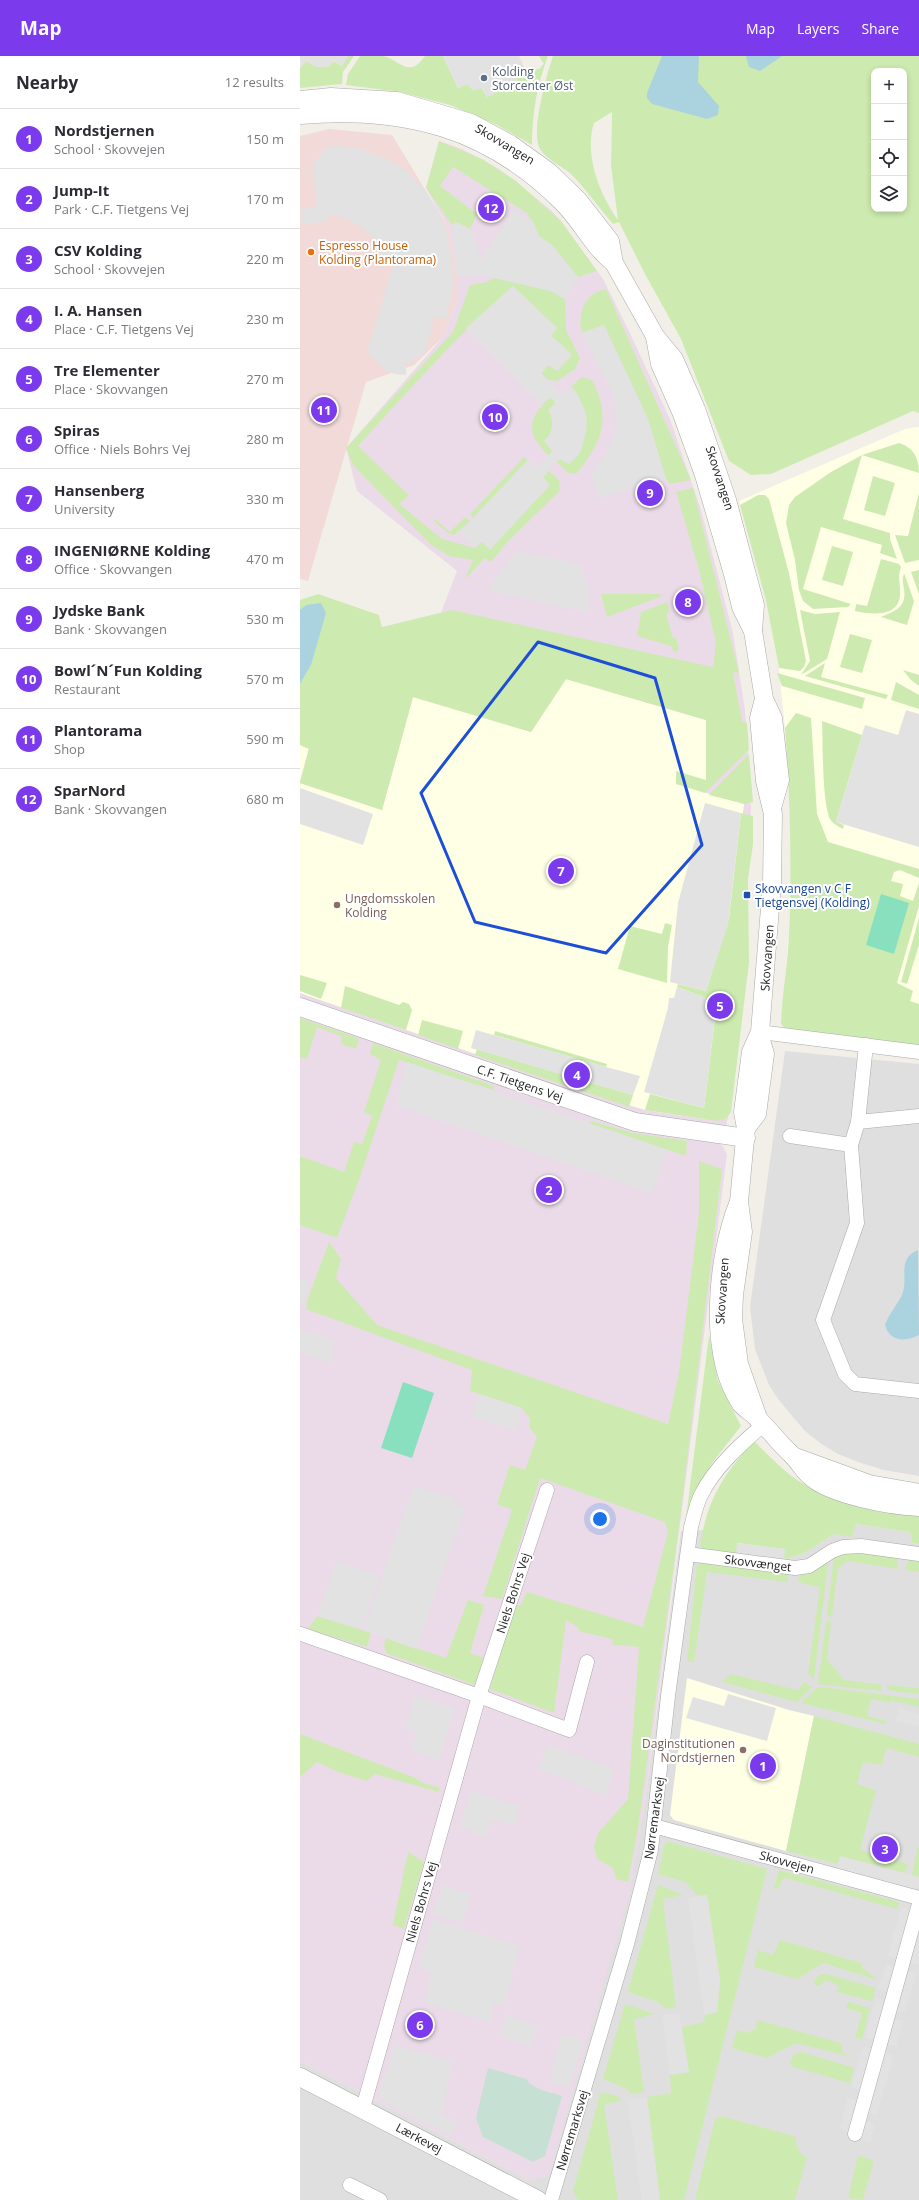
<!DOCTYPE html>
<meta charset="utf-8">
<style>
:root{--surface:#fff;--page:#f7f7f7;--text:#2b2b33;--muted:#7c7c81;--line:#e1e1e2;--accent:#7c3aed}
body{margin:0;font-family:"Open Sans",sans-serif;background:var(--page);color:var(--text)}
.controls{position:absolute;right:12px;top:12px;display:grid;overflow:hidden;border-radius:8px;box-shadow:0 2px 6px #0003}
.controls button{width:36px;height:36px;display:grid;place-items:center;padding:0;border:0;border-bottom:1px solid var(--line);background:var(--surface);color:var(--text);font:20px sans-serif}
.you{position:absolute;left:300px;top:1463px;width:14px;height:14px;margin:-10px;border:3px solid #fff;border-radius:50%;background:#1a73e8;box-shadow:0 0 0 6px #1a73e833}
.badge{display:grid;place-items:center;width:26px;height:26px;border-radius:50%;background:var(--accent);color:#fff;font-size:13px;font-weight:700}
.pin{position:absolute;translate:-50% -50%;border:2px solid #fff;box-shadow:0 1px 4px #0006}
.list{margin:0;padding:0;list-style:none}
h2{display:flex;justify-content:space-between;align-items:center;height:52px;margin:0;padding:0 16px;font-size:17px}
h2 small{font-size:13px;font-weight:400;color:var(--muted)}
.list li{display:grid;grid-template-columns:26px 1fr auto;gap:12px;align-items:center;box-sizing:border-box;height:60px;padding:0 16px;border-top:1px solid var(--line)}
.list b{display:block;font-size:15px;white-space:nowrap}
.list p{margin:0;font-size:13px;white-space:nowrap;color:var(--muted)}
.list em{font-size:13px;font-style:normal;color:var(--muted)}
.icon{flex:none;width:22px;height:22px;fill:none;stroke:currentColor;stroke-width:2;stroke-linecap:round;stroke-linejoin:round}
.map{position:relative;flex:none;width:619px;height:2144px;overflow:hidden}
header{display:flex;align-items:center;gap:24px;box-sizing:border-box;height:56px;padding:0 20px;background:var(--accent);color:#fff}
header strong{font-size:19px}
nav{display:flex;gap:22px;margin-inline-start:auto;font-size:14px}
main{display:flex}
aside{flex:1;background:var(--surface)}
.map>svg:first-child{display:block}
.residential{fill:#e0dfdf}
.commercial{fill:#f2dad9}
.industrial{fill:#ebdbe8}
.education{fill:#ffffe5}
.grass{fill:#cdebb0;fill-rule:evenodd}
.wetland{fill:#c6e0d4}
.pitch{fill:#88e0be}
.parking{fill:#e2e2e2}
.water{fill:#aad3df}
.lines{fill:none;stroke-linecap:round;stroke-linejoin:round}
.minor-casing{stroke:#a9a9a9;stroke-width:15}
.tertiary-casing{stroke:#a9a9a9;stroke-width:19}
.minor{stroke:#fff;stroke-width:14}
.tertiary{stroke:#fff;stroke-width:18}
.marked{fill:none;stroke:#1d4ed8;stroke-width:3;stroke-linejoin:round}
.service-dot{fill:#5c6f8a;stroke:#fff;stroke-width:1.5}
.food-dot{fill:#e8710a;stroke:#fff;stroke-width:1.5}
.transit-dot{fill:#1a4fb4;stroke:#fff;stroke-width:1.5}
.education-dot{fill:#8d6e63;stroke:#fff;stroke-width:1.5}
.labels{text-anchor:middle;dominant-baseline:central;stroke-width:4;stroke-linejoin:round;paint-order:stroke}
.service-label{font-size:12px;fill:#4e5e75;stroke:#fff;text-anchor:start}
.street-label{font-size:12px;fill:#222;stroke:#fff}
.food-label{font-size:12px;fill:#c56008;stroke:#fff;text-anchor:start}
.transit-label{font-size:12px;fill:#164399;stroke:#fff;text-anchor:start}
.education-label{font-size:12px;fill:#785e54;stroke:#fff;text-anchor:start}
</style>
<header>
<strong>Map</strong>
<nav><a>Map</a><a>Layers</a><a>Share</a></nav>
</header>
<main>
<aside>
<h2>Nearby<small>12 results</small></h2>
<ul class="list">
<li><span class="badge">1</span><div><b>Nordstjernen</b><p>School · Skovvejen</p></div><em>150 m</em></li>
<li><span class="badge">2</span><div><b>Jump-It</b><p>Park · C.F. Tietgens Vej</p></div><em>170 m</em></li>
<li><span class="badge">3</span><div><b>CSV Kolding</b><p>School · Skovvejen</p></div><em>220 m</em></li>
<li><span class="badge">4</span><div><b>I. A. Hansen</b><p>Place · C.F. Tietgens Vej</p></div><em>230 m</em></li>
<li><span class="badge">5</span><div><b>Tre Elementer</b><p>Place · Skovvangen</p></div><em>270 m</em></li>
<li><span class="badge">6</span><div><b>Spiras</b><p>Office · Niels Bohrs Vej</p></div><em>280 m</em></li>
<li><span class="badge">7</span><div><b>Hansenberg</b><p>University</p></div><em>330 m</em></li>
<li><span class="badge">8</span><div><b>INGENIØRNE Kolding</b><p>Office · Skovvangen</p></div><em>470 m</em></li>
<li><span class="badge">9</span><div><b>Jydske Bank</b><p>Bank · Skovvangen</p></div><em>530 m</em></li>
<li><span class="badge">10</span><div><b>Bowl´N´Fun Kolding</b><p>Restaurant</p></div><em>570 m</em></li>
<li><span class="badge">11</span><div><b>Plantorama</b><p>Shop</p></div><em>590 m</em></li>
<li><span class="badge">12</span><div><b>SparNord</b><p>Bank · Skovvangen</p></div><em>680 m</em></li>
</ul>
</aside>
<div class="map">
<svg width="619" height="2144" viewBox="0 0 619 2144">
<rect width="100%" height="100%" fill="#f2efe9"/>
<g class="residential">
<path d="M485 995 619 1008V1420L584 1414 561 1407 538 1398 520 1387 504 1374 478 1343 469 1329 455 1293 450 1251Z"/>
<path d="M556 1468 609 1476 612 1481 611 1487 619 1488V2144H0V2005L229 2124 344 1753 381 1475 408 1474 420 1489 484 1503 503 1498 534 1478 554 1471Z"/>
</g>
<path class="commercial" d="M29 73 92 79 149 173 157 219V245L143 281 114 309 66 326 8 525 0 523V80Z"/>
<path class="industrial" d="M139 85 162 93 199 113 251 154 261 165 303 223 327 271 370 363 401 454 433 577 445 654 450 721 451 753 429 1058 421 1088 427 1098 344 1753 329 1839 249 2120 229 2124 0 2005V669L87 697 157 515 57 435 46 392 143 281 157 245V219L149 173 126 132Z"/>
<g class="education">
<path d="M617 371H619V990L483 971 481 968 489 878 491 811V759L485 672 479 612 466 545 439 445 605 373Z"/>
<path d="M266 623 406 664 407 722 403 736 444 748 404 1063 345 1054 276 1033 0 937V727L82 754 113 641 231 676Z"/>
<path d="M0 689 9 692 0 725Z"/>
<path d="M387 1622 489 1654 514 1660 486 1795 374 1764 370 1759Z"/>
</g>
<g class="grass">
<path d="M48 0H54L43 16 42 28 0 32V12L6 5 17 11 30 10 34 5 42 10Z"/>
<path d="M60 0C67 0 76 0 83 0 99 3 109 24 125 0H143L158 32 167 28 173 34 182 32 187 41 218 26 214 18 225 13 227 17 241 12V10L244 8 239 0H248C237 28 232 59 232 89L197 69 150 49 100 36 46 29 48 18Z"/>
<path d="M253 0H619V357L613 355 471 418 451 419 429 405 381 283 345 218 319 166 313 168C299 152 286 133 271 118 262 110 247 104 240 93 230 78 247 17 253 0ZM574 15H604V153H574ZM312 56 311 110 318 164C299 138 284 98 294 67Z"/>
<path d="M139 85 182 103 216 125 261 165 297 215 278 221 252 189 239 180 227 157 153 111 140 130 177 158 170 173 156 166 152 169 126 132Z"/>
<path d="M194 222 251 235 265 243 266 274 280 302 275 313 257 325 248 324 241 317 248 309 251 279 257 273 213 230C156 281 109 334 58 390L109 439 99 448 142 483 175 492 250 429 243 421 249 415 259 424 260 435 210 483 191 506 185 502 165 523 173 504 149 500 130 488 53 409 46 392 153 276 170 229 187 226Z"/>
<path d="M306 233 391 424 370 428 366 423 348 363 304 269 282 277C277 258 285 236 306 233Z"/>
<path d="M282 321 292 324C312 362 302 387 276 418L268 417 257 406 260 403 276 336 271 331Z"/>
<path d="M250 341 256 347 249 354 253 367 249 380 253 395 249 400C225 376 227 364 250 341Z"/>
<path d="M599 387C614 392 619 402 619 417L562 399 543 463 590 477V483L597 503 580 497 582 489 521 471 503 533 551 548 548 551 513 553 503 545 499 534 495 504 486 467 489 449 495 441 531 416 562 399Z"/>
<path d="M224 401 228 404 173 462 170 458Z"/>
<path d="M573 420 595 427 585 460 564 454Z"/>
<path d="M393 432 439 617 433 616 442 666 447 667 449 694 405 737 376 728V715L406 724V664L266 623 231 676 113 641 82 754 0 727 9 693 0 689V628L11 609 6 549 0 554V544L18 538 79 559 82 571 152 554 413 611 416 587 398 510 376 436Z"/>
<path d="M619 437V504L605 507 595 479 608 480Z"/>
<path d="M458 439H465L469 443 489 517 506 605 504 611 500 615 479 612 466 545 440 449Z"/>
<path d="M165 461 170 465 154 479 148 477 134 465 135 463 150 476Z"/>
<path d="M532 490 553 496 543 530 522 524Z"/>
<path d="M581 503 599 508 601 511C597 522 601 528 600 539 599 561 571 559 555 555L556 548 567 550Z"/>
<path d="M619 514V538L611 516Z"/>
<path d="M604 517 614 545 607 569 581 561C595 555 607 551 604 533 603 527 602 523 604 517Z"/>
<path d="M301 538H360L362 540 307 561Z"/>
<path d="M367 546 370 556 366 558 373 582H376L379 594 374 596 371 590 337 580 341 556Z"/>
<path d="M500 554 515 558 540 556 527 603 501 619 510 605Z"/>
<path d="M550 578 572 584 562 617 540 611Z"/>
<path d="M525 607 521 621 588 639 586 643 505 620Z"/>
<path d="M603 614 619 619V630L610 623Z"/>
<path d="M477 617 565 642 562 653 482 630Z"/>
<path d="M596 626 619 639V653L591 644Z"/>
<path d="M496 657 511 662 517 758 528 786 619 813V822L600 814 594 816 591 825 603 828 600 840 613 845 619 827V850L597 927 613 935 610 945 619 948V990L486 974 481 968C482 937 488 907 489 877 492 808 490 740 485 672Z"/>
<path d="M522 665 562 679 536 766 544 769 543 773C538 770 531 767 529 761 522 739 523 690 522 665Z"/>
<path d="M449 698 453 746 445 748 409 739Z"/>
<path d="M441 757 453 760V788L448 823 449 906 431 1056 425 1063 417 1065 345 1054 350 1038 404 1052 416 954 405 951 406 942 377 931 378 928 406 935 429 862Z"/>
<path d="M619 862V889L607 928 601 926Z"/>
<path d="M365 867 372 869 368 891 367 927 318 913 330 870 362 878Z"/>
<path d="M0 919 27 927 21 943 0 935Z"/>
<path d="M45 930 99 949 103 946 109 948 112 954 106 974 41 952Z"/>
<path d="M0 962 55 981 59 983 56 993 41 988V980L17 971 7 1003 0 1001Z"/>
<path d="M122 964 163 975 158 993 118 979Z"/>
<path d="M195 975 307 1008 306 1011 194 979Z"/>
<path d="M73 987 194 1030 193 1034 99 1004 60 1121 37 1182 0 1169V1100L44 1116 54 1086 62 1088 72 1060 64 1056 81 1004 70 998Z"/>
<path d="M177 993 333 1039 329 1051 175 999Z"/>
<path d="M292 1065 333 1077 387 1085 386 1100 289 1067Z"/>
<path d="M399 1105 422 1113 379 1471 338 1773 328 1826 316 1823 313 1812 297 1803 294 1791 298 1777 328 1743 339 1591 313 1589 312 1583 278 1575 279 1572 266 1564 254 1657 190 1633 214 1548 220 1550 227 1536 343 1571 368 1476 365 1466 240 1422 202 1543 183 1540 212 1454 197 1448 210 1409 225 1414 237 1381 229 1371 230 1363 222 1352 170 1335 172 1314 6 1253 7 1245 29 1186 41 1203 36 1222 77 1269 368 1368 379 1317 399 1157Z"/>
<path d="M409 1279 418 1325 441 1370 412 1407 398 1433 386 1462Z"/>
<path d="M455 1386C466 1397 477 1408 489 1418 526 1447 573 1457 619 1460V1488L611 1487 612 1481 609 1476 556 1468 552 1481 534 1478 503 1498 484 1503V1493L438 1487 436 1498 404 1493 400 1490C407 1445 422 1420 452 1387Z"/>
<path d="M544 1495 596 1501 598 1506 597 1513 548 1505 538 1512 532 1561 527 1560 534 1499Z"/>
<path d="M609 1503 619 1504V1516L605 1514Z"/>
<path d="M403 1504 488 1515V1526L407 1516 394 1606H387L397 1508Z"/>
<path d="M527 1505 528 1507 514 1623 508 1618 520 1531 501 1527 498 1524C501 1513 517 1509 527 1505Z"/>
<path d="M168 1544 184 1549 170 1597 187 1603 180 1631 86 1597 84 1589 86 1582 146 1602Z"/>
<path d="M17 1560 71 1577 67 1591 8 1573Z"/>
<path d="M526 1566H531L527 1603 544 1624 582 1629 581 1635 518 1628Z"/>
<path d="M431 1618 498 1634 504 1626 512 1631 497 1646 422 1626Z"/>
<path d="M587 1629 619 1632V1638L587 1634Z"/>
<path d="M521 1631 619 1643V1651L591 1644 589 1647 571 1643 567 1660 586 1665 585 1668 501 1647 517 1632Z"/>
<path d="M514 1660 619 1688V1701L586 1692 582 1709 563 1706 557 1728 576 1734 560 1794 608 1808 605 1817 540 1800 538 1808 486 1795Z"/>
<path d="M0 1678 118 1723 121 1726 140 1732 139 1736 75 1718 67 1725 41 1717 17 1706 0 1721Z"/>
<path d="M367 1785 467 1813 384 2144H360L347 2041 371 2037 370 2019 389 2016 382 1971 405 1966 404 1959 417 1956 420 1924 407 1839 398 1840 385 1826 358 1818 364 1790Z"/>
<path d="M617 1792H619V1821L612 1819Z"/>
<path d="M108 1796 124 1806 104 1873 93 1869Z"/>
<path d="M479 1814 599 1846 597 1853 485 1822 482 1824 479 1833 474 1832Z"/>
<path d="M358 1829 383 1839 363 1843 376 1951 366 1953 358 1946 328 1936Z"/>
<path d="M480 1884 562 1907 561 1911 578 1924 523 1907 497 1923 454 1911 458 1894 473 1899Z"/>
<path d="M526 1918 576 1932 572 1945 537 1936 539 1930 526 1924 519 1930 514 1928C515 1920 518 1919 526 1918Z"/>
<path d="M548 1946 570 1952 562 1984 555 1981 562 1957 546 1952Z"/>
<path d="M325 1948 355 1958 334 1963 344 2036 332 2038 325 2032 303 2023Z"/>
<path d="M457 1964 541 1987 543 1997 556 2002 496 1987 467 2002 432 1992 437 1974 447 1977 456 1973Z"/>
<path d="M500 1996 552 2011 554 2013 550 2027 493 2011 490 2007 493 1999Z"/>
<path d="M301 2036 317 2040 322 2045 304 2048 318 2144H278L273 2135Z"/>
<path d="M422 2060 496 2081V2087L501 2098 507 2101 495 2144H395L415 2063Z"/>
<path d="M558 2099 574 2105 563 2144 548 2142Z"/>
</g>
<path class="wetland" d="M188 2012 226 2023C234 2034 250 2036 262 2040L245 2100 233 2106 183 2081 176 2062Z"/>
<g class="pitch">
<path d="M581 838 609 847 594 898 566 889Z"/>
<path d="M103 1326 134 1337 112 1402 81 1392Z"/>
</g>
<g class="parking">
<path d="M0 0H48L42 10 34 4 30 10 17 11 6 5 1 12Z"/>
<path d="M143 0H219L225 13 214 18 218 26 187 41 183 32 173 34 167 28 158 32Z"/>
<path d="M34 89 61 93 84 102 107 115 124 133 137 152 147 177 152 205 153 234 146 263 135 260 125 297 106 308V319L95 318 85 314 67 296 93 210 81 206 75 184 60 170 45 161 28 159 29 165 2 169 0 154 17 150 13 109 24 93Z"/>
<path d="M214 154 233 165 239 180 252 189 278 221 265 243 251 235 183 219H157L152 169 156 166 170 173 177 186 180 205Z"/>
<path d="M213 230 257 272 251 279 272 299 257 315 248 309 241 318 262 338 271 331 276 336 284 352 287 364 286 376 280 397 269 408 259 403 243 421 250 429 190 494 182 486 175 492 159 477 228 404 238 412 252 395 244 385 249 380 252 373V360L248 354 256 347 250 341 242 348 238 345 166 272Z"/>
<path d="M304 269 348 363 366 423 299 442 291 418 305 400 314 380 316 359 313 338 282 277Z"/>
<path d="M217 495 280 508 290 536 287 556 190 535 189 532Z"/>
<path d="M606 654 619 658V791L536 766 565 669 598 679Z"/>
<path d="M0 732 73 758 63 789 0 768Z"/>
<path d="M405 747 441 757 428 869 406 935 370 926 378 847Z"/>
<path d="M377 931 406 942 405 951 416 954 404 1052 344 1036 368 952 369 942H374Z"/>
<path d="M176 974 306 1011 340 1020 333 1039 171 992Z"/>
<path d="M107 1006 367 1094 352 1137 96 1049Z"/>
<path d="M0 1223 11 1227 4 1248 0 1247Z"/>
<path d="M0 1274 34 1284 31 1307 0 1296Z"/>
<path d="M179 1338 222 1352 216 1374 172 1361Z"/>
<path d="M114 1430 155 1443 154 1448 165 1452 116 1593 63 1574Z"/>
<path d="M437 1487 485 1493 484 1503 436 1498Z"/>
<path d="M36 1506 79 1519 61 1573 17 1560Z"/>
<path d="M428 1638 476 1652 467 1685 386 1662 393 1641 424 1650Z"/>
<path d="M115 1640 154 1652 139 1705 111 1693 118 1676 106 1672Z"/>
<path d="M600 1652 619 1658V1671L595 1665Z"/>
<path d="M248 1689 314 1713 306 1739 238 1713Z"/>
<path d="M170 1735 220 1750 215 1769 192 1763 185 1782 161 1770Z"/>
<path d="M540 1800 619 1821V1834L537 1813Z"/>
<path d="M143 1829 171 1839 162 1866 133 1858Z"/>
<path d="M407 1839 420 1924 417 1956 404 1959 388 1842Z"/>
<path d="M601 1851 619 1856V1907L618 1909 610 1907 608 1915 616 1917 605 1957 597 1956 595 1963 603 1965 596 1990 587 1988 585 1996 594 1999 577 2059 569 2057 566 2065 575 2067 570 2086 548 2080 549 2076 540 2073 548 2042 559 2045 562 2035 551 2032 563 1990 572 1993 574 1984 565 1982 576 1942 586 1944 589 1936 578 1933 586 1908 595 1910 597 1903 588 1900Z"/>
<path d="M133 1863 219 1890 204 1950 194 1946 191 1966 125 1947 131 1915 119 1912Z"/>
<path d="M379 1957 389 2016 370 2019 362 1959Z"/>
<path d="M207 1958 238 1971 230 1991 199 1979Z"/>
<path d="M261 1978 284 1984 269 2031 250 2026Z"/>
<path d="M95 1989 152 2005 142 2058 156 2066 151 2080 81 2044 79 2037Z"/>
<path d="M347 2041 360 2144H342L328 2045Z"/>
</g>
<g class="water">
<path d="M362 0H399L398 26 419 50 418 59 407 63 352 48 347 42V37Z"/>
<path d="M446 0H482L460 15 449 11Z"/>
<path d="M21 547 26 557 11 609 0 628V554L6 549Z"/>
<path d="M618 1194 619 1279C606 1286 589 1286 585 1269 589 1258 597 1249 602 1239 609 1223 596 1203 618 1194Z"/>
</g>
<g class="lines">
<defs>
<g id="minor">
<path d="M460 976 619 996"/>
<path d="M566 989 558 1066 551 1089 557 1167 523 1264 545 1318 555 1328 619 1335"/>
<path d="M558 1066 619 1060"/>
<path d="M490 1080 551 1089"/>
<path d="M247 1434 179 1640 269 1674 287 1606"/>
<path d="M388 1498 495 1512 509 1510 532 1495 543 1491 561 1490 619 1498"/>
<path d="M1 1578 179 1640 63 2052"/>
<path d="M354 1770 619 1842"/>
<path d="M555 2078 619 1848"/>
<path d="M50 2129 80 2144"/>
<path d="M251 2144 327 1888 351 1794 368 1640 391 1471C394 1460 396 1449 401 1439 415 1411 440 1389 463 1369"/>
</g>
<g id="tertiary">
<path d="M0 44 31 41 97 45 171 67 210 88 249 116 278 144 310 185 314 207 355 280 374 303 396 353 427 444 455 549 453 575 464 643 473 662 480 724 472 752"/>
<path d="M0 59C103 50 189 72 263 147 282 166 293 191 314 207"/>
<path d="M355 281 360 308 382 358 404 419 433 518 441 551 453 575"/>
<path d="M0 951 335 1066 446 1082"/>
<path d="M446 1072 457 1058 465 998 460 981"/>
<path d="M438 1148C417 1201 407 1299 441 1348 445 1353 453 1357 457 1362 469 1373 478 1386 490 1397 498 1404 502 1413 510 1420 529 1439 593 1450 619 1451"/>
<path d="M458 1362 439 1308 433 1263 434 1239 443 1176 439 1146 446 1072 443 1056 451 996 460 976 472 827 473 758 465 725 459 662 464 643"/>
<path d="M495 1401 569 1428 619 1437"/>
<path d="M0 2021 238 2144"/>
</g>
</defs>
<use href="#minor" class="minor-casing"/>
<use href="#tertiary" class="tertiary-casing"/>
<use href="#minor" class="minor"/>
<use href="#tertiary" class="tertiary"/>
</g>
<path class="marked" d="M238 586 355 622 402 789 306 897 175 866 121 737Z"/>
<circle class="service-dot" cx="184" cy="22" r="4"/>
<circle class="food-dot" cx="11" cy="196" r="4"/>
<rect class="transit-dot" x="443" y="835" width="8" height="8" rx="2"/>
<g class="education-dot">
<circle cx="37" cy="849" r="4"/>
<circle cx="443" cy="1694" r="4"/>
</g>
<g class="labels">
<g class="service-label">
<text x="192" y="15">Kolding<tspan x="192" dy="14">Storcenter Øst</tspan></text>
</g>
<g class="street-label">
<text transform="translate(205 88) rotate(31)">Skovvangen</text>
<text transform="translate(420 422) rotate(72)">Skovvangen</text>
<text transform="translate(467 902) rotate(-86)">Skovvangen</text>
<text transform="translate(220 1027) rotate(19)">C.F. Tietgens Vej</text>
<text transform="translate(422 1235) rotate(-86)">Skovvangen</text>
<text transform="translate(458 1507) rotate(7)">Skovvænget</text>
<text transform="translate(213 1537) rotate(-72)">Niels Bohrs Vej</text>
<text transform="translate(354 1762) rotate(-82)">Nørremarksvej</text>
<text transform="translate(487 1806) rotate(15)">Skovvejen</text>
<text transform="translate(121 1846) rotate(-74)">Niels Bohrs Vej</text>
<text transform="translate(272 2074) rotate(-73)">Nørremarksvej</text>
<text transform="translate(119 2082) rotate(28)">Lærkevej</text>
</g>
<g class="food-label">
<text x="19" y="189">Espresso House<tspan x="19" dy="14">Kolding (Plantorama)</tspan></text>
</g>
<g class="transit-label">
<text x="455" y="832">Skovvangen v C F<tspan x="455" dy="14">Tietgensvej (Kolding)</tspan></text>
</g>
<g class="education-label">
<text x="45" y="842">Ungdomsskolen<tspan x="45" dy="14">Kolding</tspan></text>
<text x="435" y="1687" text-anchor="end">Daginstitutionen<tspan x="435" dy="14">Nordstjernen</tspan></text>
</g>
</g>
</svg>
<div class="controls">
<button>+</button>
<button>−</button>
<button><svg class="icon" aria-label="locate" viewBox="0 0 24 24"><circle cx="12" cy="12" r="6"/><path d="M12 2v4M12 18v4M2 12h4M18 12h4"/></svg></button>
<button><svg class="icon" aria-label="layers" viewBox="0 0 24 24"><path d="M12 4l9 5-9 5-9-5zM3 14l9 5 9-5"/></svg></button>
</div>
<div class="you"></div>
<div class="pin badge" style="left:463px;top:1710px">1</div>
<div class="pin badge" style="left:249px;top:1134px">2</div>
<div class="pin badge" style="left:585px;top:1793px">3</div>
<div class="pin badge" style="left:277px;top:1019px">4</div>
<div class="pin badge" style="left:420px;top:950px">5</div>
<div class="pin badge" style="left:120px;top:1969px">6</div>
<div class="pin badge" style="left:261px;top:815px">7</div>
<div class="pin badge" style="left:388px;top:546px">8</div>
<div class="pin badge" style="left:350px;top:437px">9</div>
<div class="pin badge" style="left:195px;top:361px">10</div>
<div class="pin badge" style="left:24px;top:354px">11</div>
<div class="pin badge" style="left:191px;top:152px">12</div>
</div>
</main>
